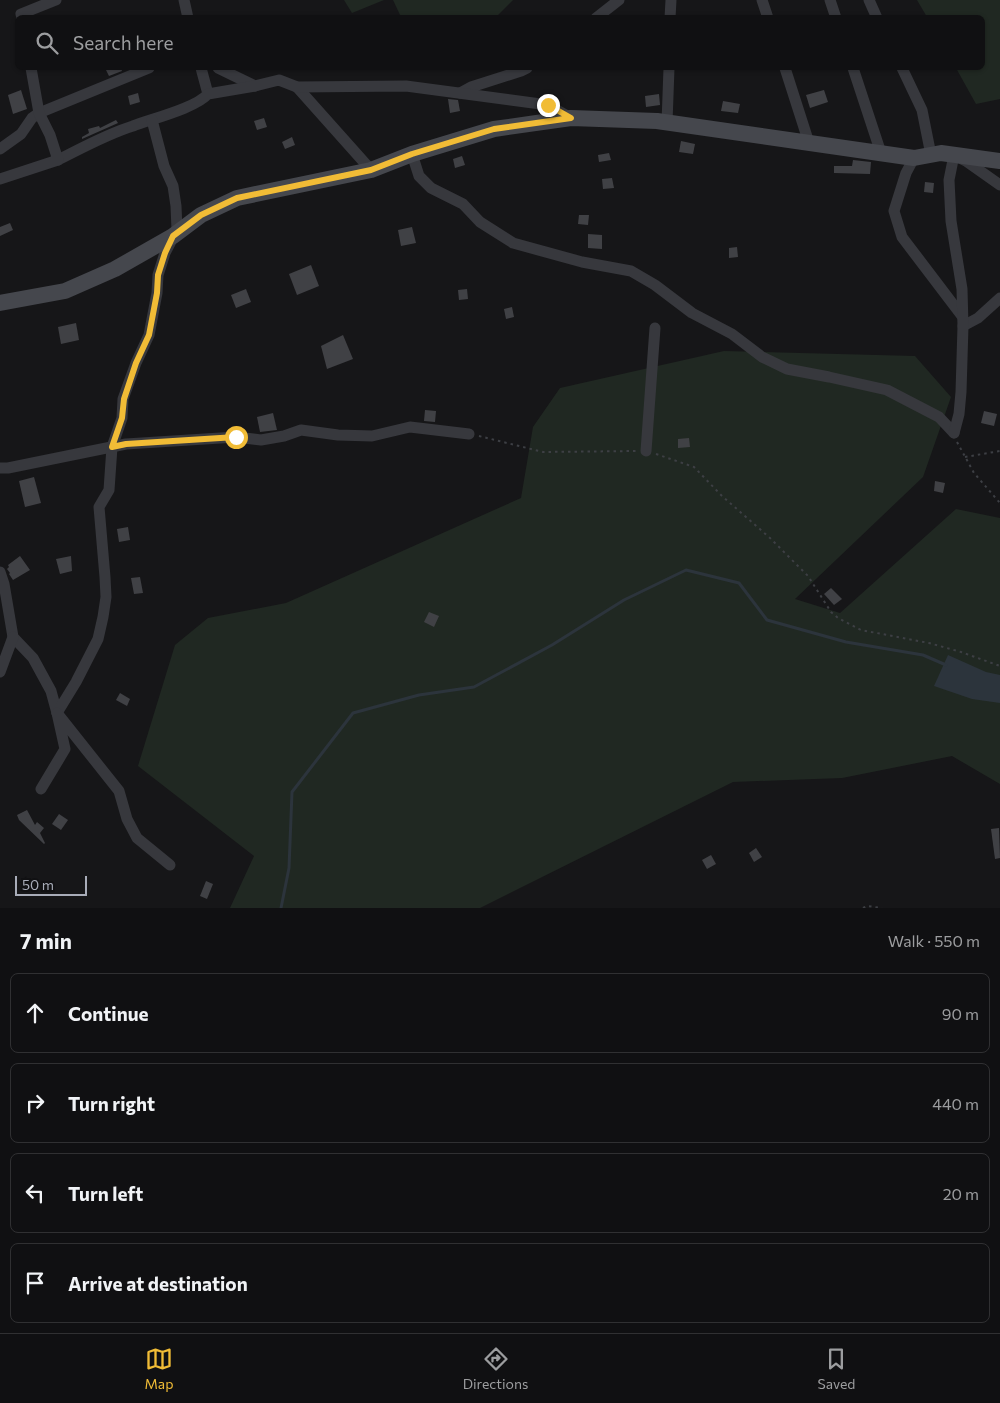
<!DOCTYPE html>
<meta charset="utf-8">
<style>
:root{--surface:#101012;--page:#19191b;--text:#f1f3f6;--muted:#9c9d9f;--line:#303032;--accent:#f1bc36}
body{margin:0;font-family:Commissioner,sans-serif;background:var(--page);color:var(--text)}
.scale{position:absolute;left:15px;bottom:12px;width:72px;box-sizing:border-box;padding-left:5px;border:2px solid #a8acb8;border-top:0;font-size:14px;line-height:18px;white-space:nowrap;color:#a8acb8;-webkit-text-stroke:4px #111113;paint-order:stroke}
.stop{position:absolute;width:15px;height:15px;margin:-11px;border:4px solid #f1bc36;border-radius:50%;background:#fff}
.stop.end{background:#f1bc36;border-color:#fff;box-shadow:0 1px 5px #0008}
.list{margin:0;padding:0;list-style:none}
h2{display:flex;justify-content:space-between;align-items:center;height:65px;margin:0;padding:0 20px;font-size:21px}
h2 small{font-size:16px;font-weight:400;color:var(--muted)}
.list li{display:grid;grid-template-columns:32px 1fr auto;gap:15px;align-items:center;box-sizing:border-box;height:80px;margin:0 10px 10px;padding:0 10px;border:1px solid var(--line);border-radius:8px}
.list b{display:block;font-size:19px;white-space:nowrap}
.list em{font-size:16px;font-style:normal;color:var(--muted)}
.icon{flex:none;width:28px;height:28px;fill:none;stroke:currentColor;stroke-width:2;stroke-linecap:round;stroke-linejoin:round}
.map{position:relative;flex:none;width:1000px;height:908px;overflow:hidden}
.search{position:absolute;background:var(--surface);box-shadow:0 1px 4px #0004;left:15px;right:15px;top:15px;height:55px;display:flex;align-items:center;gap:12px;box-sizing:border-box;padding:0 18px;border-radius:8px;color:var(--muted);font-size:19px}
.sheet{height:425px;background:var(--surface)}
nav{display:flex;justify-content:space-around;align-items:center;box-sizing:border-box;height:70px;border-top:1px solid var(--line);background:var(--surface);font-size:14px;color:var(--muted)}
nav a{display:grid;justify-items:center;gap:2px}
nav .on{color:var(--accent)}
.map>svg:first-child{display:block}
.green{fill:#202822}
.water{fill:#2c343c}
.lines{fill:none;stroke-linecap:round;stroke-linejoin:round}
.stream{stroke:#2c343c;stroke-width:3}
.building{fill:#404145}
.path{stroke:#3d3f44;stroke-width:2;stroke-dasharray:2.5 4;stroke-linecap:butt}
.street{stroke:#37383d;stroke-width:11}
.secondary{stroke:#45474d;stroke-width:16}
.route{stroke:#f1bc36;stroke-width:6}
</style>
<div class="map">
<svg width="1000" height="908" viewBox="0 0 1000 908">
<rect width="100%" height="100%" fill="#161618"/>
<g class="green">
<path d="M344 0H384L352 13Z"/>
<path d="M393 0H513L495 18 401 17Z"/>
<path d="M917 0H1000V99L976 104 956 68H982V18L927 17Z"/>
<path d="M724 351 915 356 951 397 923 477 795 599 840 613 956 509 1000 518V784L952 756 842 778 733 782 480 908H230L254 856 138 766 175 645 208 618 286 603 521 498 533 427 560 388Z"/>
</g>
<path class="water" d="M948 655 986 672 1000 675V703L972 699 934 686Z"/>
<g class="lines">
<path class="stream" d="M281 908 289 868 292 792 353 713 419 695 474 687 552 645 624 600 686 570 739 583 767 620 846 642 923 655 946 665"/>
</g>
<g class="building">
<path d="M105 68H121L122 71 109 76Z"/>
<path d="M21 90 27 109 13 114 8 95Z"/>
<path d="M824 90 828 102 810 108 806 95Z"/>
<path d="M138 93 140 102 130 105 128 96Z"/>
<path d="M659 94 660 105 646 107 645 96Z"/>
<path d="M448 99 458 100 460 111 450 113Z"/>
<path d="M723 101 740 104 738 113 721 111Z"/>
<path d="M264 118 267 127 257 130 254 121Z"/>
<path d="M116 120 118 123 82 139V137L89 133 88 129 99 126 100 128Z"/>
<path d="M292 137 295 145 285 149 282 142Z"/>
<path d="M681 141 695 144 693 154 679 152Z"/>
<path d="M609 153 611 160 599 162 598 155Z"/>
<path d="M462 156 465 165 455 168 453 159Z"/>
<path d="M853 160 871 162 870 174 834 173V166H852Z"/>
<path d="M612 178 614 188 603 189 602 179Z"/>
<path d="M925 182 934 183 933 193 924 192Z"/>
<path d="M579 215H589L588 225 578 224Z"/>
<path d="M10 223 13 230 0 236V227Z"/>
<path d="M412 227 416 243 401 246 398 230Z"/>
<path d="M588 234 602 235V249L588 248Z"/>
<path d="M737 247 738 257 729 258V248Z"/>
<path d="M311 265 319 286 297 295 289 274Z"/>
<path d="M246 289 251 302 236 308 231 295Z"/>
<path d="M467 289 468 299 459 300 458 290Z"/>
<path d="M512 307 514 317 506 319 504 309Z"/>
<path d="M76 323 79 340 61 344 58 327Z"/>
<path d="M343 335 353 359 327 369 321 346Z"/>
<path d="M425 410 436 411 435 422 424 421Z"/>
<path d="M984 411 997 414 994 426 981 423Z"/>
<path d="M273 413 277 430 260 432 257 417Z"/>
<path d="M689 438 690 447 678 448V439Z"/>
<path d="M34 477 41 503 25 507 19 481Z"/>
<path d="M935 481 945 483 943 493 934 491Z"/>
<path d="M128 527 130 540 119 542 117 529Z"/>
<path d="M20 556 30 570 13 580 9 574 10 573 7 569 9 567 8 565Z"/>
<path d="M71 556 72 571 60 574 56 559Z"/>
<path d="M140 577 143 593 134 594 131 578Z"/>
<path d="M831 588 842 599 834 605 824 594Z"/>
<path d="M429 612 439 616 434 627 424 622Z"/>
<path d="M120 693 130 699 127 706 116 700Z"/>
<path d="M27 810 35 825 37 822 44 828 40 833 45 843 44 844 19 820 17 815Z"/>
<path d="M59 814 68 820 61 830 52 824Z"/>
<path d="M999 828 1000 858 995 859 991 829Z"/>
<path d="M756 848 762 857 754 862 749 853Z"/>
<path d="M711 855 716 864 707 869 702 860Z"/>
<path d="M206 881 213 884 207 899 200 896Z"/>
</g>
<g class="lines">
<g class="path">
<path d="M479 436 543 452 637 451"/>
<path d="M957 442 974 473 1000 503"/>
<path d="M656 454 694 467 722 496 770 538 808 576 831 612 838 618 861 630 929 643 961 652 1000 666"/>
<path d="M965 457 1000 451"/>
<path d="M863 908 867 906 882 908"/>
</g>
<g class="street">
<path d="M184 0 188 18"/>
<path d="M762 0 768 18"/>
<path d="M830 0 836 18"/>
<path d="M869 0 877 18"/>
<path d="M22 18 21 14 56 0"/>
<path d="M596 18 619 0"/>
<path d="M670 18 671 0"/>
<path d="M201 68 208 94"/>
<path d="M218 68 255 86"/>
<path d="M785 68 809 143"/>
<path d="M853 68 881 153"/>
<path d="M902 68 922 110 931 155"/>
<path d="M297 87 371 170"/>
<path d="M460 93 471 87 521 71 527 68"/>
<path d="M667 123 669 68"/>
<path d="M0 149 21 134 32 118 39 113 149 68"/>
<path d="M412 154 419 176 431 188 463 204 480 222 513 243 582 262 631 271 655 285 692 313 732 334 762 357 787 369 829 377 887 390 939 417 954 433"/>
<path d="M914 158 906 173 894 211 902 237 962 316"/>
<path d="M58 160C82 148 107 134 133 126 151 119 196 108 208 94L255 86 279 80 297 87 406 86 548 105 571 118"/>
<path d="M0 179 58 160 50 135 39 113 31 68"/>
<path d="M963 326 978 318 1000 298"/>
<path d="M954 433 959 414 961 392 963 326 962 289 951 221 949 180 954 155 966 161 1000 185"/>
<path d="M646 451 655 328"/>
<path d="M0 468H8L126 444 236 437 261 440 284 436 301 430 338 435 372 436 410 427 469 434"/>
<path d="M0 572 4 584 13 637 33 658 51 691 57 713"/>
<path d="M0 672 13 637"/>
<path d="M57 713 76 682 98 639 103 617 106 597 105 577 99 507 109 490 112 447 122 418 123 399 136 363 149 335 157 293 158 275 165 253 177 230 176 206 173 186 164 166 152 120"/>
<path d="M41 789 65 749 57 713 119 791 127 819 137 838 170 865"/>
</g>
<path class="secondary" d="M0 303 65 291 115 269 173 236 201 215 237 198 371 170 412 154 494 129 571 118 657 121 914 158 941 153 1000 161"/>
</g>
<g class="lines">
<path class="route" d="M236 437 126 444 112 447 122 418 124 399 136 363 149 335 157 293 158 275 165 253 173 236 201 215 237 198 371 170 412 154 494 129 571 118 548 105"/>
</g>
</svg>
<div class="scale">50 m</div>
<div class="stop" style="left:236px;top:437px"></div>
<div class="stop end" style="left:548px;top:105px"></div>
<div class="search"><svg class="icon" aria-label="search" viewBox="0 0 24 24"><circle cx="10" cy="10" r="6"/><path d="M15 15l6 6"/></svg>Search here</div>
</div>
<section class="sheet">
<h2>7 min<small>Walk · 550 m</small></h2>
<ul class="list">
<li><svg class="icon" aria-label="ahead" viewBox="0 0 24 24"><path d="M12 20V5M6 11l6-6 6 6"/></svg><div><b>Continue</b></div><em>90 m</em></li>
<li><svg class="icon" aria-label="right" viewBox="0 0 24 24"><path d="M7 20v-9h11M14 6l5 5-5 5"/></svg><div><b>Turn right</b></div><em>440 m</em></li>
<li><svg class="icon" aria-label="left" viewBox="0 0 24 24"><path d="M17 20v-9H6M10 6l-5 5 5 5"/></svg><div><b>Turn left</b></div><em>20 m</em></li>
<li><svg class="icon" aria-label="arrive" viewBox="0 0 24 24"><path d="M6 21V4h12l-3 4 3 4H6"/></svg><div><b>Arrive at destination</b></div></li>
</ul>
</section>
<nav>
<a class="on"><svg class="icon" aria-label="map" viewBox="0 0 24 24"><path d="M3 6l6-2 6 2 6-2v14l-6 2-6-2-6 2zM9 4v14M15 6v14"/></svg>Map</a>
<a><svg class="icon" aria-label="directions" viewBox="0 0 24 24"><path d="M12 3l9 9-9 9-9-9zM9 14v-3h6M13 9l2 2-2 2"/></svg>Directions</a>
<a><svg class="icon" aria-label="saved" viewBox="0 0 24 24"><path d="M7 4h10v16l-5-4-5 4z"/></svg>Saved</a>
</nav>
